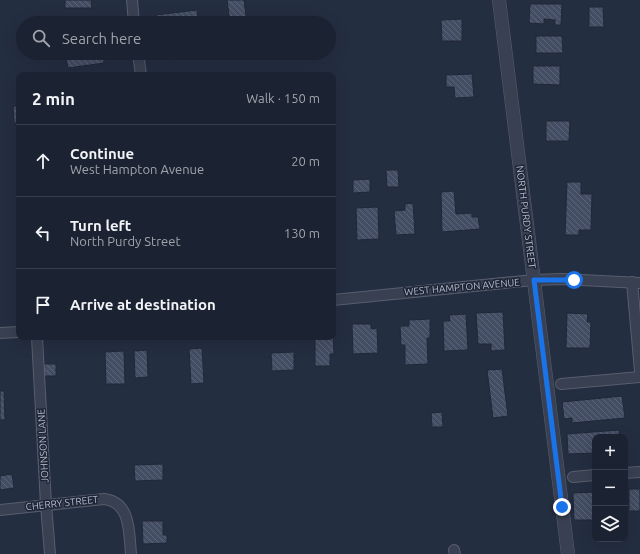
<!DOCTYPE html>
<meta charset="utf-8">
<style>
:root{--surface:#1b2231;--page:#282f3d;--text:#f1f3f6;--muted:#a0a4ab;--line:#393f4d}
body{margin:0;font-family:Ubuntu,sans-serif;background:var(--page);color:var(--text)}
.controls{position:absolute;right:12px;bottom:12px;display:grid;overflow:hidden;border-radius:8px;box-shadow:0 4px 16px #0002}
.controls button{width:36px;height:36px;display:grid;place-items:center;padding:0;border:0;border-bottom:1px solid var(--line);background:var(--surface);color:var(--text);font:20px sans-serif}
.stop{position:absolute;width:12px;height:12px;margin:-9px;border:3px solid #1a73e8;border-radius:50%;background:#fff}
.stop.end{background:#1a73e8;border-color:#fff;box-shadow:0 1px 4px #0008}
.list{margin:0;padding:0;list-style:none}
h2{display:flex;justify-content:space-between;align-items:center;height:52px;margin:0;padding:0 16px;font-size:17px}
h2 small{font-size:13px;font-weight:400;color:var(--muted)}
.list li{display:grid;grid-template-columns:26px 1fr auto;gap:12px;align-items:center;box-sizing:border-box;height:72px;padding:0 16px;border-top:1px solid var(--line)}
.list b{display:block;font-size:15px;white-space:nowrap}
.list p{margin:0;font-size:13px;white-space:nowrap;color:var(--muted)}
.list em{font-size:13px;font-style:normal;color:var(--muted)}
.icon{flex:none;width:22px;height:22px;fill:none;stroke:currentColor;stroke-width:2;stroke-linecap:round;stroke-linejoin:round}
.map{position:relative;flex:none;width:640px;height:554px;overflow:hidden}
.search{position:absolute;background:var(--surface);box-shadow:0 4px 16px #0002;left:16px;top:16px;width:320px;height:44px;display:flex;align-items:center;gap:10px;box-sizing:border-box;padding:0 14px;border-radius:22px;color:var(--muted);font-size:15px}
.panel{position:absolute;background:var(--surface);box-shadow:0 4px 16px #0002;left:16px;top:72px;width:320px;height:268px;border-radius:8px}
.map>svg:first-child{display:block}
.building{fill:url(#building-back-hatch);stroke:#202738}
.lines{fill:none;stroke-linecap:round;stroke-linejoin:round}
.minor-casing{stroke:#575e6e;stroke-width:12}
.tertiary-casing{stroke:#575e6e;stroke-width:14}
.minor{stroke:#394051;stroke-width:10}
.tertiary{stroke:#394051;stroke-width:13}
.route{stroke:#1a73e8;stroke-width:5}
.labels{text-anchor:middle;dominant-baseline:central;stroke-width:3;stroke-linejoin:round;paint-order:stroke}
.street-label{font-size:10px;fill:#b5bccb;stroke:#1e2536}
</style>
<div class="map">
<svg width="640" height="554" viewBox="0 0 640 554">
<defs>
<pattern id="building-back-hatch" width="6" height="6" patternUnits="userSpaceOnUse"><rect width="6" height="6" fill="#434d63"/><path d="M-1 5l2 2M0 0l6 6M5-1l2 2" fill="none" stroke="#5c6578"/></pattern>
</defs>
<rect width="100%" height="100%" fill="#242e41"/>
<g class="building">
<path d="M65 0H91L92 8H65Z"/>
<path d="M227 0H244L247 23H230Z"/>
<path d="M530 4H562L561 25H555V20L544 19V24L529 23Z"/>
<path d="M589 7H603L604 27H589Z"/>
<path d="M197 10 198 18H203L204 23H157L156 15Z"/>
<path d="M90 17 91 23H69V20Z"/>
<path d="M462 19V41H442L441 20Z"/>
<path d="M536 36H562L563 53H536Z"/>
<path d="M65 53H103L104 63 68 68Z"/>
<path d="M172 53H188L189 59 172 60Z"/>
<path d="M533 66H560V85L533 84Z"/>
<path d="M472 74 474 97 455 98 454 87H446V75Z"/>
<path d="M13 106H19V123H14Z"/>
<path d="M546 121H570L569 141H546Z"/>
<path d="M386 170H398L399 187H387Z"/>
<path d="M370 179V192L353 193V180Z"/>
<path d="M567 182H581V194H592L591 230H579V235H565Z"/>
<path d="M454 191 456 214 472 213V217H478L480 229 442 232 441 192Z"/>
<path d="M413 203 415 234 396 235 394 211 405 210V204Z"/>
<path d="M378 207 379 239 357 240 356 208Z"/>
<path d="M503 312 505 350 491 351V344H478L476 313Z"/>
<path d="M567 313 588 314 587 322H591L590 348H566Z"/>
<path d="M466 314 468 350 444 351 443 321H450L449 315Z"/>
<path d="M430 319V338H427L428 364 405 365V345H401L400 326H409V320Z"/>
<path d="M352 324H371V329L377 328 378 353 353 354Z"/>
<path d="M333 331 334 354H330V366H315V337H333Z"/>
<path d="M202 348 204 383 191 384 189 349Z"/>
<path d="M147 350 148 377 135 378 134 351Z"/>
<path d="M124 351 125 384H106L105 352Z"/>
<path d="M294 352V370L272 371 271 353Z"/>
<rect x="40" y="364" width="16" height="12"/>
<path d="M502 369 508 416 493 418 487 370Z"/>
<path d="M0 391H4L5 420H0Z"/>
<path d="M622 396 625 418 572 423V418L564 419 562 402Z"/>
<path d="M442 412 443 427H432L431 413Z"/>
<path d="M619 430V437H623H595V453L568 454 567 434Z"/>
<path d="M163 464V480L135 481 134 465Z"/>
<path d="M12 474 14 488 0 490V476Z"/>
<rect x="629" y="489" width="11" height="22"/>
<path d="M595 492V520H574L573 493Z"/>
<path d="M142 521H163V535H167V543L143 544Z"/>
</g>
<g class="lines">
<defs>
<g id="minor">
<path d="M132 0 134 23"/>
<path d="M138 53 141 75"/>
<path d="M632 282 640 371"/>
<path d="M333 300 534 280 562 279 640 283"/>
<path d="M0 333 19 332"/>
<path d="M37 337 46 505 50 554"/>
<path d="M561 384 640 377"/>
<path d="M625 473 640 472"/>
<path d="M573 477 595 475"/>
<path d="M0 510 104 499C131 502 129 533 131 554"/>
<path d="M454 550 455 554"/>
</g>
<path id="tertiary" d="M499 0 568 554"/>
</defs>
<use href="#minor" class="minor-casing"/>
<use href="#tertiary" class="tertiary-casing"/>
<use href="#minor" class="minor"/>
<use href="#tertiary" class="tertiary"/>
</g>
<g class="lines">
<path class="route" d="M562 507 534 280H574"/>
</g>
<g class="labels">
<g class="street-label">
<text transform="translate(526 217) rotate(83)">NORTH PURDY STREET</text>
<text transform="translate(462 287) rotate(-5)">WEST HAMPTON AVENUE</text>
<text transform="translate(43 446) rotate(-93)">JOHNSON LANE</text>
<text transform="translate(62 503) rotate(-6)">CHERRY STREET</text>
</g>
</g>
</svg>
<div class="controls">
<button>+</button>
<button>−</button>
<button><svg class="icon" aria-label="layers" viewBox="0 0 24 24"><path d="M12 4l9 5-9 5-9-5zM3 14l9 5 9-5"/></svg></button>
</div>
<div class="stop" style="left:574px;top:280px"></div>
<div class="stop end" style="left:562px;top:507px"></div>
<div class="search"><svg class="icon" aria-label="search" viewBox="0 0 24 24"><circle cx="10" cy="10" r="6"/><path d="M15 15l6 6"/></svg>Search here</div>
<section class="panel">
<h2>2 min<small>Walk · 150 m</small></h2>
<ul class="list">
<li><svg class="icon" aria-label="ahead" viewBox="0 0 24 24"><path d="M12 20V5M6 11l6-6 6 6"/></svg><div><b>Continue</b><p>West Hampton Avenue</p></div><em>20 m</em></li>
<li><svg class="icon" aria-label="left" viewBox="0 0 24 24"><path d="M17 20v-9H6M10 6l-5 5 5 5"/></svg><div><b>Turn left</b><p>North Purdy Street</p></div><em>130 m</em></li>
<li><svg class="icon" aria-label="arrive" viewBox="0 0 24 24"><path d="M6 21V4h12l-3 4 3 4H6"/></svg><div><b>Arrive at destination</b></div></li>
</ul>
</section>
</div>
